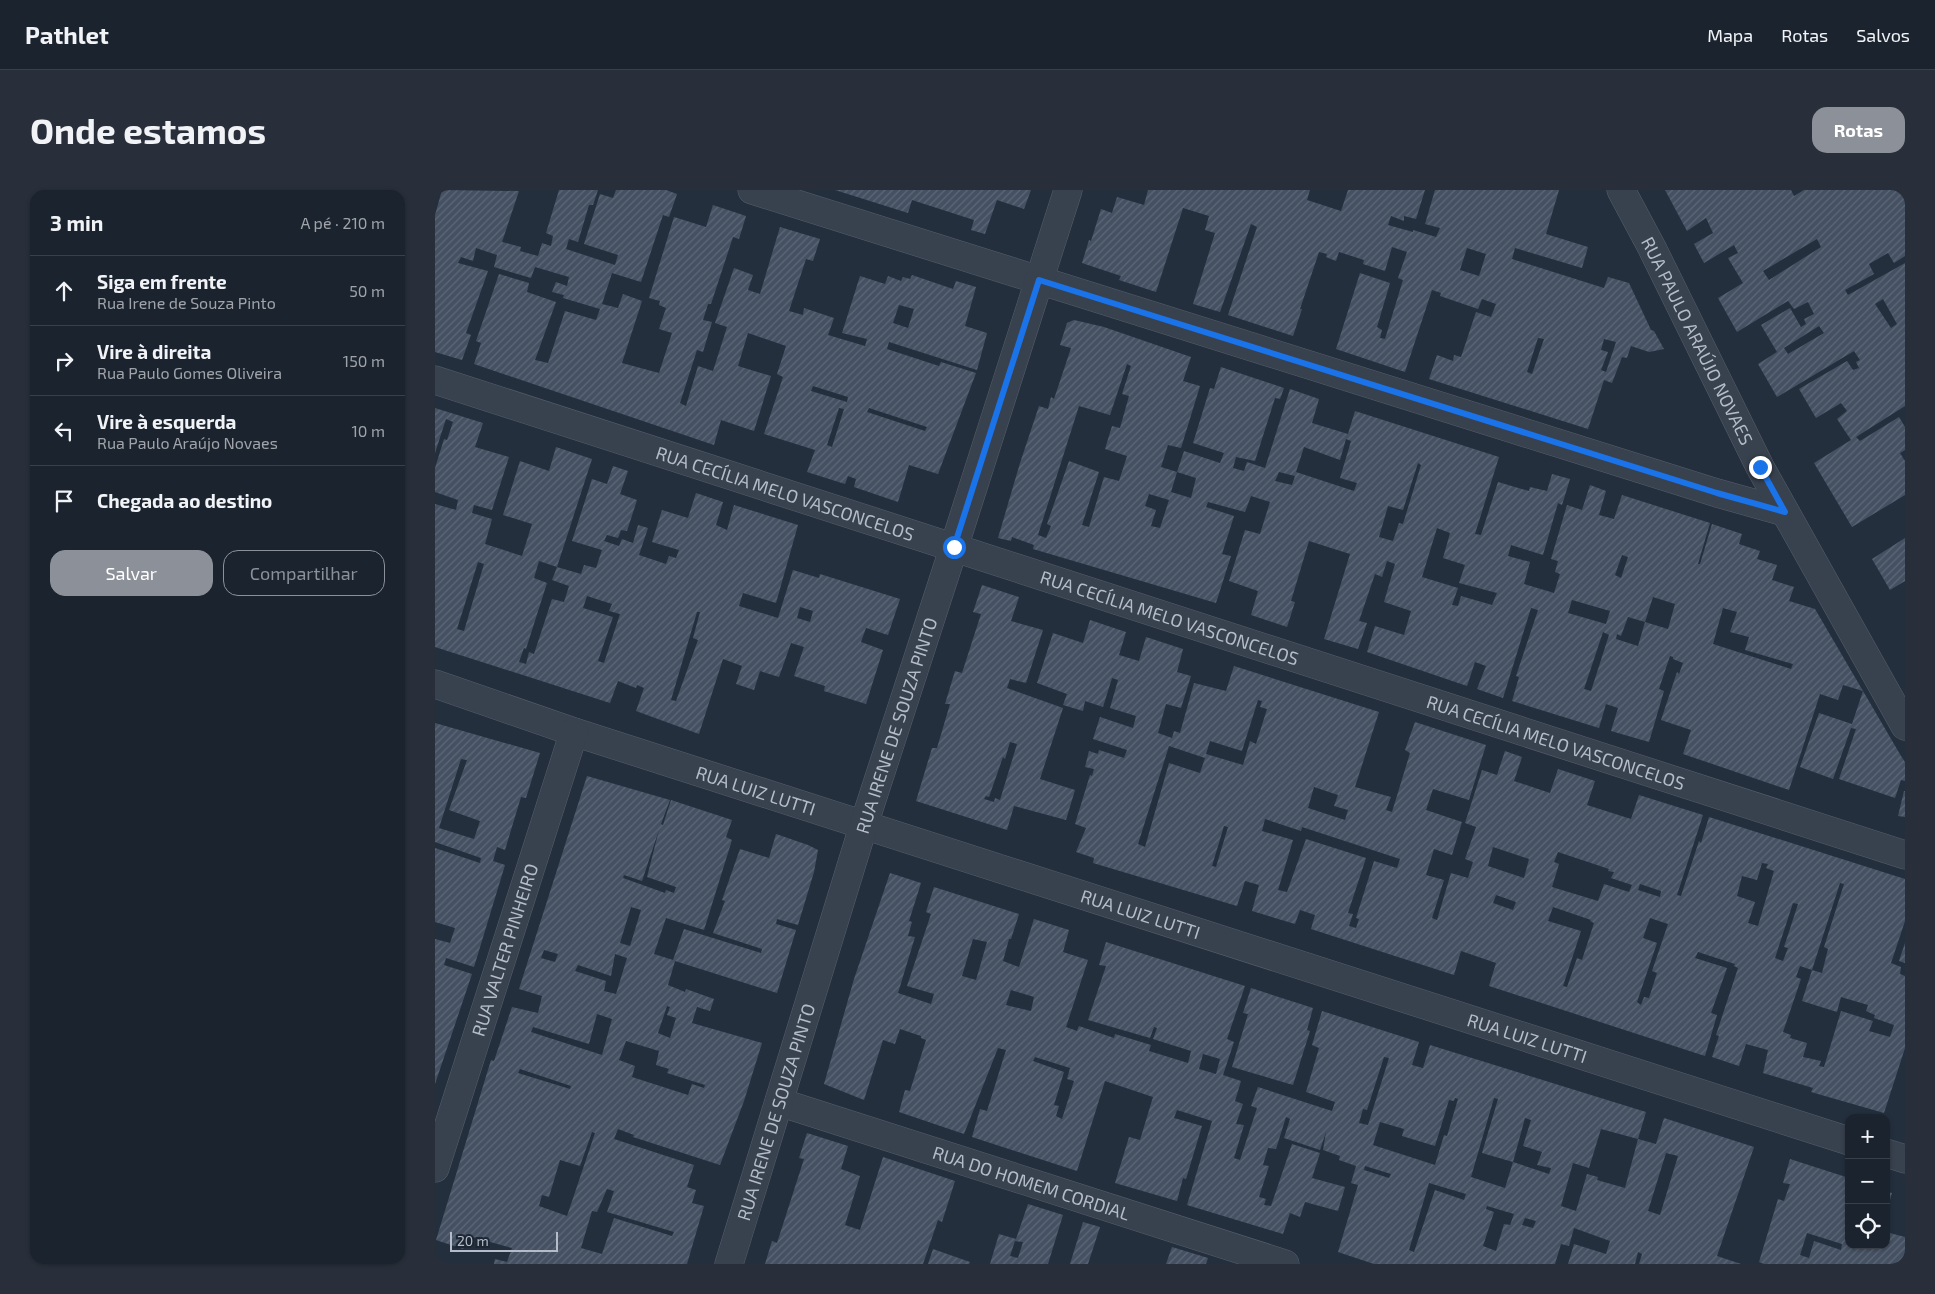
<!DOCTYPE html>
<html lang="pt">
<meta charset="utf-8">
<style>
:root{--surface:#1b232e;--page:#282f3a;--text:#f1f3f6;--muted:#a0a4aa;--line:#39404a;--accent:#8c9099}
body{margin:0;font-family:"Exo 2",sans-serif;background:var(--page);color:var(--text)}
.controls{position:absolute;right:15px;bottom:15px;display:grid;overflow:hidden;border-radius:10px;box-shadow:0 1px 4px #0004}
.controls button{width:45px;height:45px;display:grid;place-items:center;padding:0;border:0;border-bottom:1px solid var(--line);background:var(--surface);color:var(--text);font:25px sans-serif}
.scale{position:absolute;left:15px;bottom:12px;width:108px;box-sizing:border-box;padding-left:5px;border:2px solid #b4bcc9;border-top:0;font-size:14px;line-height:18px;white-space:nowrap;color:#b4bcc9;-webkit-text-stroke:4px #1d2633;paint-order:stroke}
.stop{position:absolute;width:15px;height:15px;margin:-11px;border:4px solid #1a73e8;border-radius:50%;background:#fff}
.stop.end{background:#1a73e8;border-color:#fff;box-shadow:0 1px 5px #0008}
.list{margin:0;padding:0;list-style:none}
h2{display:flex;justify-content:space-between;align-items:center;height:65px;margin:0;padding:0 20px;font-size:21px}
h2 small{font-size:16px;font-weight:400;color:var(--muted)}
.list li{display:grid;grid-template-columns:32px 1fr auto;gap:15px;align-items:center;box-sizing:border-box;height:70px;padding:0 20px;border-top:1px solid var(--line)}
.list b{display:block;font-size:19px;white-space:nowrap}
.list p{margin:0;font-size:16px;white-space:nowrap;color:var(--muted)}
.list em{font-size:16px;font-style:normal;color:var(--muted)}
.actions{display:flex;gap:10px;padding:15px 20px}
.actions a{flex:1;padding:11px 0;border:1px solid var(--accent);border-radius:15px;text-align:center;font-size:18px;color:var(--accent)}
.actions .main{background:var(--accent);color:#fff}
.icon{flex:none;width:28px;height:28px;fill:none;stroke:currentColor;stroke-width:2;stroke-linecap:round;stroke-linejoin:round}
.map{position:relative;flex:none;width:1470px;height:1074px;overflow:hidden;border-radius:15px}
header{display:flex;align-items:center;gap:30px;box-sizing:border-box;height:70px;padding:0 25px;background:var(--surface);border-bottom:1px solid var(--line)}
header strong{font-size:24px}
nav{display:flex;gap:28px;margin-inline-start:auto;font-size:18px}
.intro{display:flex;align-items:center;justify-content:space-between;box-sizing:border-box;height:120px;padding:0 30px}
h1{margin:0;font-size:35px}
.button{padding:12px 22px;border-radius:15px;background:var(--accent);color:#fff;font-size:18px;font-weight:700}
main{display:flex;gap:30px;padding:0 30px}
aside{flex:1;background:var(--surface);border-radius:15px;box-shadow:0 1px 4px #0004}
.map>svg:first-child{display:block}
.building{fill:url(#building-hatch);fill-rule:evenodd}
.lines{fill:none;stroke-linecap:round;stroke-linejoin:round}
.minor-casing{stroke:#565f6c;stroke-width:29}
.minor{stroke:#38414e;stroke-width:28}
.route{stroke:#1a73e8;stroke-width:6}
.labels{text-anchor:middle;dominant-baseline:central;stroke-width:5;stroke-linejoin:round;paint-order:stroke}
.street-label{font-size:18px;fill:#b4bcc9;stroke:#1d2633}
</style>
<header>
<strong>Pathlet</strong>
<nav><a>Mapa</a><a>Rotas</a><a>Salvos</a></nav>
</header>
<div class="intro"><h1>Onde estamos</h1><a class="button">Rotas</a></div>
<main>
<aside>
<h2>3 min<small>A pé · 210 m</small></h2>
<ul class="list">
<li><svg class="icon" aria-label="ahead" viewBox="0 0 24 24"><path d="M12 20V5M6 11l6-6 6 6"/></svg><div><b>Siga em frente</b><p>Rua Irene de Souza Pinto</p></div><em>50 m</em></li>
<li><svg class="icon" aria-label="right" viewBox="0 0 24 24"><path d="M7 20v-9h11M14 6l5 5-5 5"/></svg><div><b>Vire à direita</b><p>Rua Paulo Gomes Oliveira</p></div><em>150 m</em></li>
<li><svg class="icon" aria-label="left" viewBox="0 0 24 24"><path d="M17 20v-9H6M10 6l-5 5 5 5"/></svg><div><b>Vire à esquerda</b><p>Rua Paulo Araújo Novaes</p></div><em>10 m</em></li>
<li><svg class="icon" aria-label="arrive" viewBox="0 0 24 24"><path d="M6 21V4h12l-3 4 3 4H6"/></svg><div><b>Chegada ao destino</b></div></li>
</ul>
<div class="actions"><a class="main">Salvar</a><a>Compartilhar</a></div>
</aside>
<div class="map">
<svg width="1470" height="1074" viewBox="0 0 1470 1074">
<defs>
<pattern id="building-hatch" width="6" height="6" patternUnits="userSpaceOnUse" patternTransform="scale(1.25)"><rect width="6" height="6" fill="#455162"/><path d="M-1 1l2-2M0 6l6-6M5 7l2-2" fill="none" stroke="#5d6877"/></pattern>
</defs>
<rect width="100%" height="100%" fill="#242f3e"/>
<g class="building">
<path d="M7 0 84 1 67 52 86 57 85 61 103 66 107 53 116 56 118 46 111 43 124 0H163L158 15H154L143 52 134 49 131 59 180 75 183 65 149 54 165 4 178 8 181 0H231L242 4 234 27 228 25 206 92 177 83 167 114 183 118 188 104 207 111 187 173 224 183 237 143 224 139 231 118 224 115 225 111 214 108 239 27 271 37 278 15 311 26 304 49 298 47 276 114H273L268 130 277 132 268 162 262 160 245 213 251 216 263 176 278 181 292 137 280 133 299 78 318 85 313 100 325 104 345 37 385 49 378 71 371 69 354 121 368 125 369 118 399 128 393 145 430 156 432 149 407 143 425 86 450 94 453 86 466 91 468 87 475 89 477 85 518 99 521 91 541 97 530 136 552 143 542 180 454 152 452 159 504 176 506 172 541 183 503 284 474 275 463 312 419 297 421 289 413 286 410 294 372 282 380 260 329 244 348 187 342 184 351 156 313 143 303 176 336 186 319 241 286 230 279 255 39 174 46 153 41 151 64 84 94 93 92 102 121 112 100 170 113 173 130 121 161 130 165 119 128 108 129 105 117 102 121 92 132 96 134 87 100 77 96 88 59 77 62 65 41 58 38 71 26 67 23 73 53 81 31 143 36 145 27 170 0 162V25ZM464 115 479 119 473 138 458 133ZM378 196 413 207 412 212 376 201ZM404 218 409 219 397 257 392 255ZM434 218 492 237 490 241 432 222Z"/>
<path d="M400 0H596L589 19 562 10 550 44 536 40 539 30 477 10 473 23Z"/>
<path d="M713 0H875L872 10 906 21 913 0H990L981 29 969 26V31L956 26 953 35 978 42V40L1001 47 1005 38 990 34 1000 0H1124L1111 44 1153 57 1147 78 1080 58 1077 69 1169 98 1173 87 1194 93 1216 140 1219 141 1229 159 1214 162 1196 156 1192 168 1187 167 1177 193 1169 190 1153 239 994 189 1002 165 1018 171 1019 165 1026 167 1041 122 1056 127 1061 114 1047 109 1043 119 1005 106 1006 103 997 100 970 182 901 159 925 83 955 93 942 137 947 140 945 148 950 149 968 90 963 88 972 62 957 57 950 81 928 74 929 70 904 62 901 71 891 67 892 64 884 62 865 119H867L858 146 793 125 822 37 816 34 785 122 758 114 780 43 770 40 774 26 748 18 721 102 684 90 686 86 647 73 654 50 656 51 666 19 677 23 682 7 709 15ZM1032 58 1051 64 1044 86 1025 80ZM1103 148 1109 149 1097 184 1092 182ZM1169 149 1181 152 1171 182 1166 180 1173 162 1166 160Z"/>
<path d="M1230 0H1356L1359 6 1369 0H1470V66L1459 73 1453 63 1434 74 1439 84 1410 100 1413 105 1470 73V216L1421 247 1425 251 1464 227 1470 237V260L1465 263 1470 271V305L1417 337 1379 273 1416 250 1402 229 1412 221 1406 213 1381 228 1364 199 1412 171 1418 180 1424 178 1421 172 1425 170 1419 161 1342 207 1323 174 1342 162 1326 135 1355 118 1366 137 1371 134 1369 129 1379 124 1373 112 1359 119 1353 111 1302 142 1283 108 1308 93 1293 68 1303 63 1299 55 1269 73 1259 54 1278 43 1271 28 1252 41ZM1382 49 1386 57 1334 90 1328 81ZM1448 109 1462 134 1456 138 1440 114ZM1384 136 1389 143 1353 164 1349 158Z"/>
<path d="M639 130 669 137 756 167 748 191 765 196 746 258 733 255 726 277 742 282 736 302 756 308 761 288 742 282 749 261 785 273 789 263 758 253 775 198 779 199 786 177 849 198 845 209 840 208 820 271 801 267 798 278 809 281 812 272 830 278 855 199 884 209 877 233 913 244 920 221 1064 267 1040 344 1046 345 1063 292 1094 301 1095 297 1112 301 1117 284 1135 289 1127 315 1123 313 1108 365 1076 355 1073 366 1095 372 1089 394 1119 403 1125 384 1120 382 1123 371 1116 369 1132 315 1147 320 1155 295 1171 301 1164 325 1179 329 1187 305 1275 333 1263 374H1265L1277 334 1307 344 1304 354 1325 361 1322 369 1342 375 1337 390 1359 397 1354 411 1380 419 1428 501 1466 566 1470 572V591L1466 590 1460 608 1404 589 1421 539 1416 538 1398 589 1365 577 1384 523 1417 534 1428 501 1408 495 1403 510 1385 504 1354 600 1248 564 1256 540 1226 530 1242 482 1244 484 1248 473 1238 469V467L1235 466 1224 499 1229 501 1214 552 1176 541 1183 518 1171 514 1164 538 1077 511 1084 487 1081 486 1103 420 1096 418 1068 508 1042 499 1051 476 1040 472 1032 496 932 462 940 436 969 445 976 421 949 412 960 374 952 371 947 387 940 384 924 431 932 433 923 459 889 449 915 364 874 351 856 411 860 412 852 437 816 425 823 401 794 391 810 340 825 344 835 312 816 306 810 322 773 312 771 317 799 326 787 364 796 366 781 413 598 359 599 355 577 347 576 351 563 348 585 273 604 216 613 219 616 207 619 209 636 158 625 155 632 133ZM692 174 696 176 687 204 694 206 685 238 677 236 670 259 692 266 684 291 669 287 654 337 647 335 664 282 634 271 612 334 616 336 611 348 603 345 644 216 675 225ZM911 249 916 251 905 288 922 293 919 301 861 282 869 257 905 270ZM983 273 986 275 968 334 964 333 958 351 944 347 953 316 968 320ZM844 282 860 286 857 295 840 291ZM714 304 734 310 725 338 716 336 721 320 710 316ZM1002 338 1015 343 1008 368 1030 375 1024 393 1062 403 1057 415 1026 406 1023 416 1017 415 1023 398 987 387ZM1187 365 1193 367 1186 388 1180 385ZM1218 407 1240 414 1233 439 1210 432 1203 456 1181 449 1182 444 1186 446 1193 427 1210 432ZM1137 410 1175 421 1171 434 1133 423ZM1288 418 1302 422 1295 442 1314 447 1310 460 1358 474 1356 479 1278 454ZM1168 442 1174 445 1156 501 1149 499Z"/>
<path d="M0 218 48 233 40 257 74 267 57 320 39 315 37 323 57 329 50 354 87 366 97 334 68 325 85 271 114 281 121 257 157 269 122 377 104 371 99 388 112 393 91 459 89 458 84 472 91 474 94 462 99 464 117 409 129 412 134 396 117 390 122 377 146 384 149 375 161 378 167 360 137 351 157 289 172 294 178 276 193 281 185 304 202 310 192 341 186 340 183 348 172 345 169 351 184 356 187 349 198 353 203 335 213 338 204 365 231 374 234 366 241 368 244 360 217 352 227 320 253 328 261 303 288 312 281 335 292 340 299 315 363 335 341 413 308 403 304 416 343 428 358 380 384 388 385 384 465 409 453 445 431 438 426 452 448 460 431 514 389 501 390 496 359 486 369 457 356 453 344 487 325 481 319 500 301 494 307 476 288 469 264 544 201 521 209 498 202 495 201 498 183 491 175 513 0 457V314L21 320 23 310 0 302V278L9 249 12 250 18 232 11 229 0 263ZM43 372 49 374 29 441 22 439ZM152 406 177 414 174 421 185 424 169 473 163 471 178 427 148 418ZM365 417 378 421 375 432 362 428ZM262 422H265L258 448 263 450 241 511 236 510Z"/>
<path d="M1470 348V391L1455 400 1437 369Z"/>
<path d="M547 395 584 407 576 431 608 440 591 493 575 489 572 498 628 518 605 589 640 600 631 630 579 616 572 640 481 611 497 558H502L515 514H510L520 481 527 483 546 424 538 422ZM575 552 582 554 565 610 560 608 559 612 549 609 551 606 554 607 568 567 570 569Z"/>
<path d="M655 430 691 442 684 465 704 471 711 447 748 459 742 482 756 486 746 518 731 514 723 543 737 548 739 541 745 543 759 493 791 501 799 476 944 522 920 597 956 607 951 620 957 622 975 563 970 560 980 532 1051 555 1034 610 998 599 991 620 1027 632 1017 665 999 659 991 685 1009 690 997 728 1002 730 1016 683 1033 688 1038 672 1030 669 1041 637 1030 633 1047 580 1062 585 1070 561 1087 567 1079 591 1115 603 1123 579 1160 591 1152 615 1196 629 1204 605 1268 625 1242 705 1246 706 1264 651 1266 653 1274 627 1470 689V731L1456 773 1466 777 1465 784 1470 786V858L1449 923 1376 902 1378 898 1328 883 1333 860 1311 854 1304 876 1277 867 1284 846 1281 845 1303 778 1299 776 1300 774 1263 762 1260 768 1292 778 1276 823 1282 825 1270 866 1054 796 1061 773 1026 761 1019 785 876 739 880 725 865 720 860 734 817 721 824 695 810 691 802 716 658 673 659 668 641 662 651 638 640 634 655 585 657 586 659 579 650 577 654 561 663 564 664 560 689 568 692 560 658 549 665 527 698 538 701 526 675 518 683 490 677 488 668 517 650 511 648 521 628 515 632 504 602 493 618 443 648 453ZM823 510 827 511 825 517 832 519 821 554 815 551 808 575 771 564 775 551 807 561ZM734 556 770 568 765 583 734 573 710 657 703 654ZM879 597 903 605 899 616 913 620 910 630 873 618ZM830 629 866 641 867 637 965 669 962 678 939 671 921 728 924 729 921 738 914 736 918 724 913 723 931 668 871 649 852 702 843 700 858 650 827 641ZM789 636 793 637 781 677 777 676ZM1058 657 1094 669 1089 688 1053 676ZM1123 662 1174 679 1173 681 1179 682 1176 688 1197 695 1194 702 1169 694 1163 711 1117 697 1124 674 1119 672ZM1327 673 1333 674 1331 678 1339 681 1323 736 1313 733 1320 712 1302 706 1307 686 1322 690ZM1405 693 1409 694 1389 757 1393 759 1387 783 1377 780ZM1205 694 1226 701 1225 707 1203 700ZM1061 705 1081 712 1078 720 1058 713ZM1358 713 1363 714 1349 757 1353 758 1348 771 1340 768ZM1118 717 1156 730 1155 731 1159 733 1147 770 1142 768 1132 797 1128 796 1146 741 1113 731ZM1215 728 1233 734 1217 781 1222 783 1214 808 1209 807 1206 815 1202 812 1222 753 1208 748ZM1365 776 1377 780 1367 811 1402 822 1406 807 1433 815 1431 821 1440 825 1439 828 1459 835 1455 847 1434 841 1438 831 1406 821 1389 877 1384 876 1386 871 1368 867 1372 853 1355 848 1356 845 1348 842 1366 789 1361 787Z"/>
<path d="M0 533 105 563 91 608 86 607 70 660 62 657 58 671 70 675 39 777 11 768 9 775 37 784 0 894V749L15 753 20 738 0 732V658L45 673 46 668 0 652ZM26 569 32 570 14 620 45 631 39 649 4 638Z"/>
<path d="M152 586 235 610 226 634 228 635 236 610 297 630 291 647 297 650 269 740 231 728 219 764 238 770 249 739 326 763 327 759 278 743 290 711 287 710 305 659 334 668 341 644 373 655 383 660 379 682 363 735 342 729 341 734 361 740 342 803 240 771 233 795 250 802 251 799 279 809 275 821 262 817 257 833 327 853 309 911 285 975 198 947 199 945 183 939 179 949 259 975 252 997 261 1000 257 1013 269 1016 252 1074H59L60 1069 72 1072 77 1058 34 1046 28 1059 1 1050 56 870 59 871 77 817 103 823 107 806 84 799ZM224 640 212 687 241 697 239 703 231 700 230 703 188 688 189 685 207 691ZM196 717 206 720 195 756 185 753ZM109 760 123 764 120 772 106 768ZM180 764 192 768 181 804 169 801 171 791 140 781 143 775 176 786ZM232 816 235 817 232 825 241 828 235 848 223 843ZM162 824 177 829 167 865 96 842 98 837 154 854ZM191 851 224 861 221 875 234 879 232 883 270 895 269 898 257 894 253 905 197 887 200 876 184 870ZM85 879 136 896 135 899 83 883ZM157 942 160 943 132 1026 104 1016 107 1005 114 1007 125 970 145 976ZM172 999 179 1001 172 1022 239 1042 237 1046 179 1028 167 1064 146 1058 157 1021 162 1022Z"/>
<path d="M1469 601H1470V627L1463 626Z"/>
<path d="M455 683 486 693 474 731 477 732 473 746 480 747 463 803 496 814 499 804 472 796 496 724 491 722 499 697 584 724 576 749H574L568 771 584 777 599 729 634 740 628 762 653 770 631 837 642 841 644 836 679 848 680 844 716 855 714 861 753 873 756 861 718 849 722 838 719 837 715 848 653 830 671 776 664 775 671 752 810 796 792 849 799 852 788 885 806 891 800 911 808 914 801 934 809 935 799 968 805 970 822 918 816 916 823 897 897 921 900 912 871 902 884 858 877 855 887 821 984 852 977 875 988 878 995 855 1211 922 1203 949 1166 939 1154 978 1138 973 1126 1016 1141 1021 1152 984 1163 987 1162 990 1190 998 1203 949 1221 954 1229 928 1319 957 1282 1066 1306 1074H1204L1207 1064 1203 1062 1200 1074H1133L1139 1054 1171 1064 1175 1051 1139 1038 1134 1056 1126 1054 1120 1074H939L903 1062 923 995 916 993 921 976 904 970 905 966 888 960 891 942 885 960 849 948 855 929 851 927 841 959 833 958 828 975 834 976 824 1007 831 1009 829 1015 836 1016 857 954 885 963 877 988 910 997 903 1021 870 1012 865 1027 855 1023 848 1044 752 1015 777 931 742 920 739 928 767 936 751 989 748 988 742 1011 680 993 694 947 705 950 718 907 670 891 642 981 537 947 545 919 552 921 571 860 563 858 529 944 464 922 470 900 475 901 491 850 486 848V846L465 839 460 854 448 850 429 910 389 894 419 789ZM538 749 552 752 541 790 527 786ZM576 800 599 807 596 821 571 815ZM768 864 785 869 781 884 764 879ZM600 867 635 878 632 889 639 891 627 929 621 926 624 916 619 915 629 882 598 871ZM949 867 954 868 933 935 924 933 928 919 932 920ZM1020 908 1023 909 1012 946 1009 945 1000 975 938 955 945 932 969 939 967 946 1000 956 1014 910 1019 911ZM1059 908 1063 909 1047 963 1078 972 1090 928 1096 930 1088 956 1107 962 1102 975 1116 978 1114 984 1078 972 1070 998 1036 987ZM1231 963 1243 966 1225 1025 1213 1021ZM930 976 956 984 954 988 929 980ZM994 993 1031 1004 1029 1010 1000 1000 979 1062 974 1060ZM1052 1016 1079 1024 1075 1035 1069 1034 1061 1061 1048 1056 1059 1022 1051 1019ZM1090 1028 1101 1031 1098 1038 1087 1035Z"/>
<path d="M1470 753V773L1464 771Z"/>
<path d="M816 798 878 818 872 840 875 841 858 895 797 877 813 824 808 823Z"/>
<path d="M372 943 413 956 406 979 425 986 410 1035 425 1040 448 967 520 991 507 1032 503 1030 488 1074H330L337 1051 342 1053 369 969 364 968Z"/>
<path d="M1355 969 1414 988V1055H1451V1042L1470 1047V1074H1329L1324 1072 1343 1009 1349 1011 1355 994 1348 993ZM1372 1043 1407 1054 1406 1060 1379 1051 1374 1068 1365 1065Z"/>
<path d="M1451 1001 1457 1003 1452 1021H1451Z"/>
<path d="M593 1014 628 1025 613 1074H555L564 1044 581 1049ZM580 1051 588 1052 583 1068 575 1066Z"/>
<path d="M648 1032 665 1037 653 1074H635Z"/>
<path d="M737 1057 773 1068 771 1074H731Z"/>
<path d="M498 1059 535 1072 534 1074H493Z"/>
</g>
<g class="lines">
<defs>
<g id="minor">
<path d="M317 0 1282 303 1350 322"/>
<path id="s1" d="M1186 0 1217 58 1325 277 1470 536"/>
<path id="s2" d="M0 190 1470 665"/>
<path id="s3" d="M0 494 139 542 1414 951"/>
<path id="s4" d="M344 912 850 1074"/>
<path d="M1451 963 1470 969"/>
<path id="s5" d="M0 978 139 542"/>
<path id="s6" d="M294 1074 429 634 519 357 633 0"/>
</g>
</defs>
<use href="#minor" class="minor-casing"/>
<use href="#minor" class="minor"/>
</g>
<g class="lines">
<path class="route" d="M519 357 604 90 1282 303 1350 322 1325 277"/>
</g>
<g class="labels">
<g class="street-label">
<text stroke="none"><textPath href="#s1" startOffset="169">RUA PAULO ARAÚJO NOVAES</textPath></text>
<text stroke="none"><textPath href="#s2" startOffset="368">RUA CECÍLIA MELO VASCONCELOS</textPath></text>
<text stroke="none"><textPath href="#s2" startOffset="772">RUA CECÍLIA MELO VASCONCELOS</textPath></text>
<text stroke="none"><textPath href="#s6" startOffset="564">RUA IRENE DE SOUZA PINTO</textPath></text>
<text stroke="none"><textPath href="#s2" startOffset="1178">RUA CECÍLIA MELO VASCONCELOS</textPath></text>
<text stroke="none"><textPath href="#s3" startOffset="338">RUA LUIZ LUTTI</textPath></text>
<text stroke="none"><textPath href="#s3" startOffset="742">RUA LUIZ LUTTI</textPath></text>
<text stroke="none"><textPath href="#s5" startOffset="229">RUA VALTER PINHEIRO</textPath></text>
<text stroke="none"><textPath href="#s3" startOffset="1148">RUA LUIZ LUTTI</textPath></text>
<text stroke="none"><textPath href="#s6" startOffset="159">RUA IRENE DE SOUZA PINTO</textPath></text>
<text stroke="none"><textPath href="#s4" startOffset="265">RUA DO HOMEM CORDIAL</textPath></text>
</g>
</g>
</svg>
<div class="controls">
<button>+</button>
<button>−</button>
<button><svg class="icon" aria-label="locate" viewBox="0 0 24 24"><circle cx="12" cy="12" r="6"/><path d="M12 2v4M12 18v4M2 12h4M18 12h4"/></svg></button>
</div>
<div class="scale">20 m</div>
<div class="stop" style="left:519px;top:357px"></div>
<div class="stop end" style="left:1325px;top:277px"></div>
</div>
</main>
